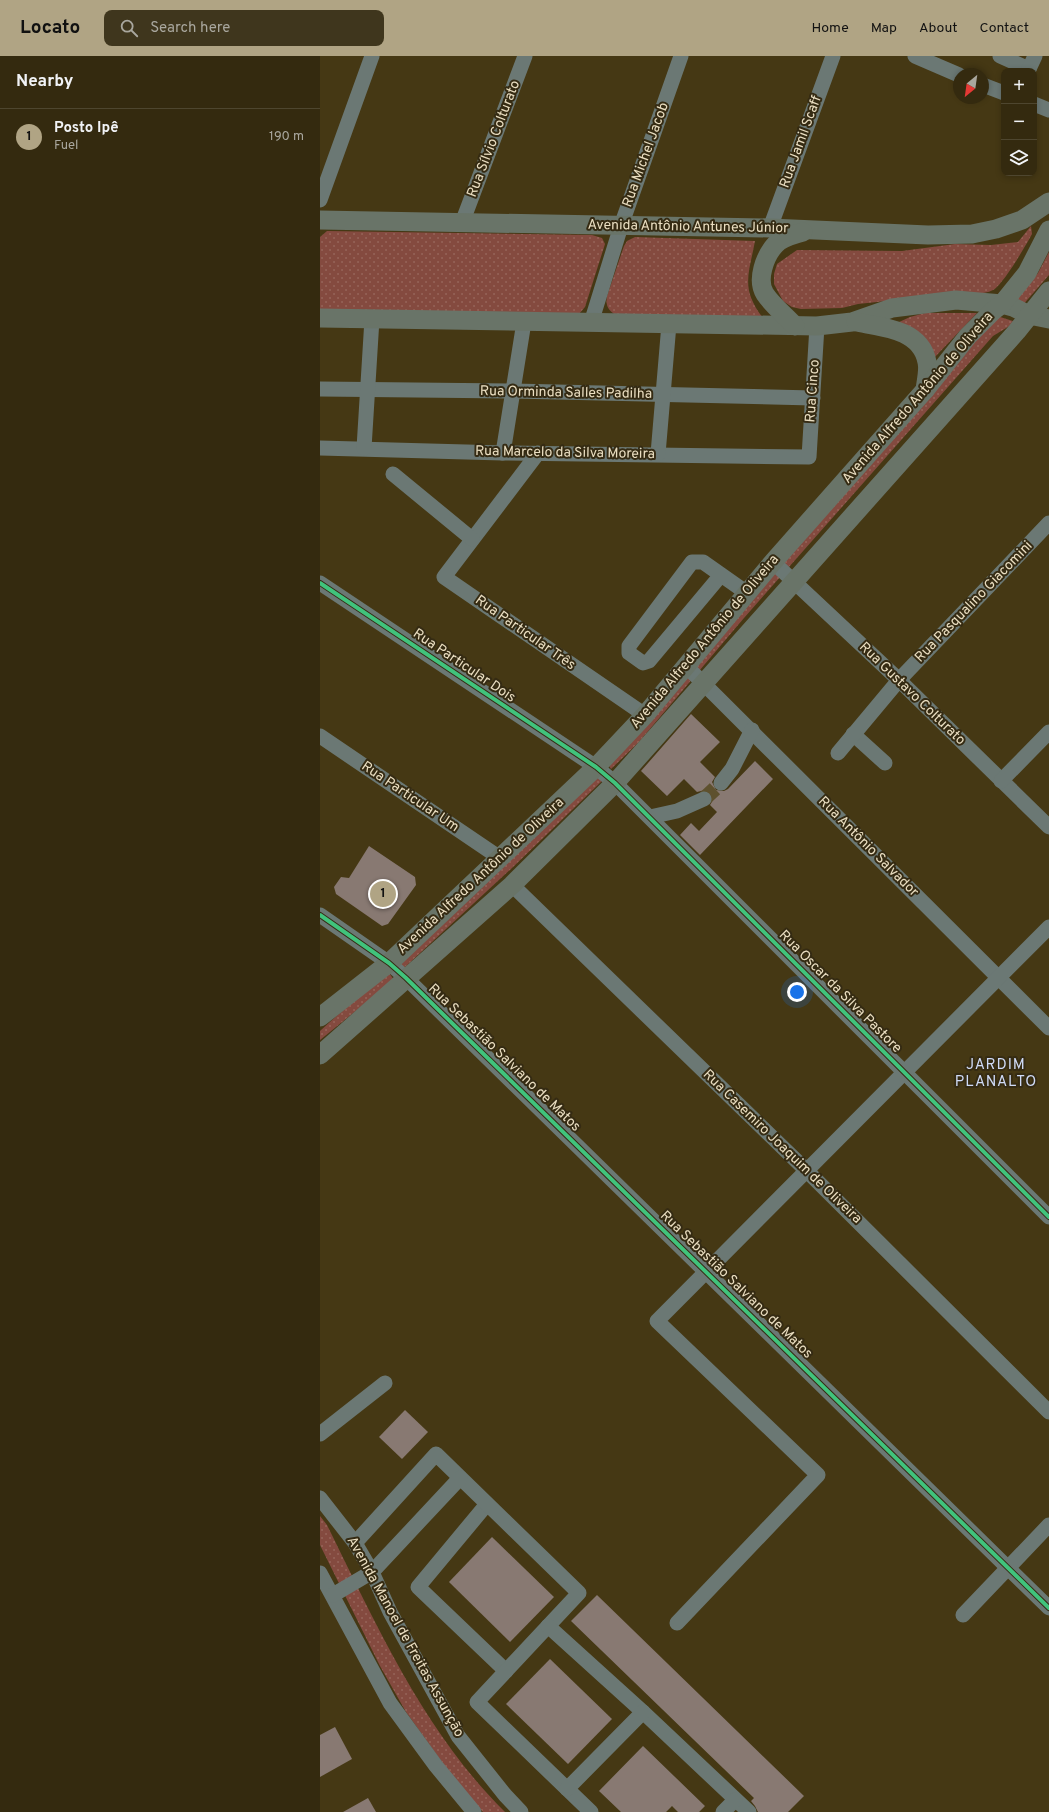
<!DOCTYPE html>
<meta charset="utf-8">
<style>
:root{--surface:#342a0f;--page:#3f361d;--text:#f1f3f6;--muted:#a9a79e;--line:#4e462f;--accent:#b0a484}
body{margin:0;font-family:Overpass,sans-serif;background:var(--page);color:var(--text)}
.controls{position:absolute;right:12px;top:12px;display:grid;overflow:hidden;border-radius:8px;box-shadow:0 2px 6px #0003}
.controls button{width:36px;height:36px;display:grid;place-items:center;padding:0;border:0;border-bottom:1px solid var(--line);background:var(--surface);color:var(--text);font:20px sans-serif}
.compass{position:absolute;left:633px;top:12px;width:36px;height:36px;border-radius:50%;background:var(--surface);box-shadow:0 2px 6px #0003;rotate:209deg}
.you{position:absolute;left:477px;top:936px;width:14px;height:14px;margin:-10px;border:3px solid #fff;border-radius:50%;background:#1a73e8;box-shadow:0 0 0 6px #1a73e833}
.badge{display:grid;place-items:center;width:26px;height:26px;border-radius:50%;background:var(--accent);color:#111;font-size:13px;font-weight:700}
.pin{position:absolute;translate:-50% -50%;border:2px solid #fff;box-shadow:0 1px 4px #0006}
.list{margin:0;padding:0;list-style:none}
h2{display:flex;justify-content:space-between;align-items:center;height:52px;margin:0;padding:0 16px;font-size:17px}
h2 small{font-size:13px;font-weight:400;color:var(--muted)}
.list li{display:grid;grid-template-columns:26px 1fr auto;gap:12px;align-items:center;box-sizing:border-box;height:56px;padding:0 16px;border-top:1px solid var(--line)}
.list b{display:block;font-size:15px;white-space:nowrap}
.list p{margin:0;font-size:13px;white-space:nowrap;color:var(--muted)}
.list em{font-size:13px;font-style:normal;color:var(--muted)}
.icon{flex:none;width:22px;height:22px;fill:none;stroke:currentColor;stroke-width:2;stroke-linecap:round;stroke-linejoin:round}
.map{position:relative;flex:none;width:729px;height:1756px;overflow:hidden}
header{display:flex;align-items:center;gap:24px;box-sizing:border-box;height:56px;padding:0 20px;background:var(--accent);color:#111}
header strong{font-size:19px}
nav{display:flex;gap:22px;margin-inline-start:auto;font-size:14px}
.search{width:280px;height:36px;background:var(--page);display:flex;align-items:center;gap:10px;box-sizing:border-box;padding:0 14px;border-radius:8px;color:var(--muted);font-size:15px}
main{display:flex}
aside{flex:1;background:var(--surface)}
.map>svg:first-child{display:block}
.grass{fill:url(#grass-dots)}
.building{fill:#887972}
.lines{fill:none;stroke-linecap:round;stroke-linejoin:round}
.minor-tunnel{stroke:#5e512e;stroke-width:15;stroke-dasharray:15 8;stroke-linecap:butt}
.minor{stroke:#6b7874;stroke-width:15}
.major{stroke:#697468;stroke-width:19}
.cycleway-casing{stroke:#352b13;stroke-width:6}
.cycleway{stroke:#40c37c;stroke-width:4}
.labels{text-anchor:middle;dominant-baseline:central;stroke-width:4;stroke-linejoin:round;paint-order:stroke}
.street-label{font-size:14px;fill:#eadec1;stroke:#352b13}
.neighbourhood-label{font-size:15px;letter-spacing:1px;fill:#d0dbf7;stroke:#352b13}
</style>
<header>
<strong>Locato</strong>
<div class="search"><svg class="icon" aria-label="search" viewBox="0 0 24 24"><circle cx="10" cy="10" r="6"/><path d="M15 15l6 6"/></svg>Search here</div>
<nav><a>Home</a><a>Map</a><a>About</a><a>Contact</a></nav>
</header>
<main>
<aside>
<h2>Nearby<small></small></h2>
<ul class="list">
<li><span class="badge">1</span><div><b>Posto Ipê</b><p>Fuel</p></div><em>190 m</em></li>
</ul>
</aside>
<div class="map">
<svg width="729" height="1756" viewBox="0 0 729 1756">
<defs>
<pattern id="grass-dots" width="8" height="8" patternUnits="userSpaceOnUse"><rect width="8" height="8" fill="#844a3f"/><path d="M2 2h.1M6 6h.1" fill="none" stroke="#966459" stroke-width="1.8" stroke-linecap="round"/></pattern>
</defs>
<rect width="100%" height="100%" fill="#453814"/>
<g class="grass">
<path d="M711 170 712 178C706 189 683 229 673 234 664 239 651 237 642 237L538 248 522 252 481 253 472 251 463 245 454 228V218L457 208 477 194 582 195 635 188 671 189 698 186Z"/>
<path d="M7 175 272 179 282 182 285 188 265 251 259 258 0 256V181Z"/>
<path d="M315 181 435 185C429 218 420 232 443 262L299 261C289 255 285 251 287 240L304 190 307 185Z"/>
<path d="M729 196V219L701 251 695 246 718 217Z"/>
<path d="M605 257H657L613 303 577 267 590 261Z"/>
<path d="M677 260 696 266 673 280 424 562 318 687 291 713 288 708Z"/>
<path d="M276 719 282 725 192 812 85 911 77 910Z"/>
<path d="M67 914 74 924 0 984V975Z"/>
<path d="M0 1460 7 1469C57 1570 104 1676 185 1756H163L142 1734 86 1656 60 1610 0 1489Z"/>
</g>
<g class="building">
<path d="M371 658 400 686 380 706 395 721 392 726 396 734 404 735 408 733 435 705 453 723 380 799 360 779 371 767 379 775 397 756 390 749 393 744 392 739 385 734 377 736 364 723 347 740 321 715Z"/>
<path d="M49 790 95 821 96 829 68 868 62 870 16 838 14 831 21 821 29 822Z"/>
<path d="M85 1354 108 1376 82 1403 59 1381Z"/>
<path d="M172 1481 234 1541 190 1586 129 1526Z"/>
<path d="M277 1539 484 1740 468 1756H438L435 1750 431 1745 434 1742 251 1565Z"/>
<path d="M230 1603 292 1663 248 1708 186 1648Z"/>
<path d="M15 1671 32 1703 0 1721V1679Z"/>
<path d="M323 1690 385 1750 379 1756H358L352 1750 346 1756H301L279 1735Z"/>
<path d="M48 1742 56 1756H23Z"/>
</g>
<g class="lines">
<path class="minor-tunnel" d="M384 743 401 727"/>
<g class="minor">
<path d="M595 0 639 19"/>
<path d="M680 0 709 13"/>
<path d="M708 15 715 0"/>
<path d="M663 29 684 37"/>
<path d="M714 48 729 54"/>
<path d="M0 144 52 0"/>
<path d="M142 167 205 0"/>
<path d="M450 172 513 0"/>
<path d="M271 267 301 170 361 0"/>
<path d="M0 333 193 335 493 342"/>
<path d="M0 392 183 397 489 401 497 270"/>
<path d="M44 392 52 263"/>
<path d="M183 397 204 266"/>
<path d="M218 397 124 521 325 659"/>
<path d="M338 398 349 268"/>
<path d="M73 418 152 483"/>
<path d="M453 506 579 624 729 771"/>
<path d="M401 519 329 605 323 607 309 597V590L372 506H383L427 537"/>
<path d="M0 527 276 711 295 727 729 1161"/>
<path d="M366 610 729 972"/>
<path d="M533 678 565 707"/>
<path d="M0 680 180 802"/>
<path d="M518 697 579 624 729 467"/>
<path d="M681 725 729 676"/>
<path d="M401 727 412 713 432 674"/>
<path d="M330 761 357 755 384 743"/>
<path d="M192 829 487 1115 729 1356"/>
<path d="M0 859 69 907 86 922 729 1552"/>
<path d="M0 1378 65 1327"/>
<path d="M0 1442 35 1487 52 1516 70 1556 138 1680 185 1739 201 1756"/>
<path d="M167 1448 98 1531 186 1615"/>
<path d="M35 1487 116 1398 259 1537 157 1646 271 1756"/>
<path d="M0 1517 70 1647 116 1710 154 1756"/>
<path d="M13 1539 52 1516 140 1422"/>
<path d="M643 1559 729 1469"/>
<path d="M357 1567 498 1419 337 1265 729 871"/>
<path d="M228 1570 323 1656 429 1756"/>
<path d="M247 1733 323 1656"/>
<path d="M403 1756 415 1744"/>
</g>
<g class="major">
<path d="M0 164 450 172 608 179 652 178 676 173 702 164 729 146"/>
<path d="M0 262 497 270 532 266 572 252 636 244 682 248 693 251 709 259 729 263"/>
<path d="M536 266C562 271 601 273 607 306 609 315 606 324 605 334"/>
<path d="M475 270C466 260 453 250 445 238 436 224 445 200 455 189 462 181 474 179 483 176"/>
<path d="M0 961 69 907 276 711 325 659 453 506 605 334 648 280 673 255 682 248 707 217 729 174"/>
<path d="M0 999 192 829 295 727 697 275 729 235"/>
</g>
<defs>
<g id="cycleway">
<path d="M0 527 276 711 295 727 729 1161"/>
<path d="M0 859 69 907 86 922 729 1552"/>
</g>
</defs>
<use href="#cycleway" class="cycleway-casing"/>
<use href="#cycleway" class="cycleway"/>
</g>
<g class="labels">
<g class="street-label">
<text transform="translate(174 83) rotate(-69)">Rua Sílvio Colturato</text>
<text transform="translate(481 86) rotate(-70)">Rua Jamil Scaff</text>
<text transform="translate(326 99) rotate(-70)">Rua Michel Jacob</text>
<text transform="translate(368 171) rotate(1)">Avenida Antônio Antunes Júnior</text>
<text transform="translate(493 335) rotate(-86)">Rua Cinco</text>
<text transform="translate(246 337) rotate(1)">Rua Orminda Salles Padilha</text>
<text transform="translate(598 342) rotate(-49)">Avenida Alfredo Antônio de Oliveira</text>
<text transform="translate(245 397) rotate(1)">Rua Marcelo da Silva Moreira</text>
<text transform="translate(654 546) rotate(-46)">Rua Pasqualino Giacomini</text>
<text transform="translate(205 577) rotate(35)">Rua Particular Três</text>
<text transform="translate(385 586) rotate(-50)">Avenida Alfredo Antônio de Oliveira</text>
<text transform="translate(144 610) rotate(34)">Rua Particular Dois</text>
<text transform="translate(592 638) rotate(44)">Rua Gustavo Colturato</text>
<text transform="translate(90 741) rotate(34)">Rua Particular Um</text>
<text transform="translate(548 791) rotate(45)">Rua Antônio Salvador</text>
<text transform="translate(161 820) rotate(-43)">Avenida Alfredo Antônio de Oliveira</text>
<text transform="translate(520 936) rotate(45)">Rua Oscar da Silva Pastore</text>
<text transform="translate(184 1002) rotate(44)">Rua Sebastião Salviano de Matos</text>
<text transform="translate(462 1091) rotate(44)">Rua Casemiro Joaquim de Oliveira</text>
<text transform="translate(416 1229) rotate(44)">Rua Sebastião Salviano de Matos</text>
<text transform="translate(85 1581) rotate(61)">Avenida Manoel de Freitas Assunção</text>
</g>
<g class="neighbourhood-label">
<text x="676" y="1009">JARDIM<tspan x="676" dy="17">PLANALTO</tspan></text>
</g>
</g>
</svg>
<div class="controls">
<button>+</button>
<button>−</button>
<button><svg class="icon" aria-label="layers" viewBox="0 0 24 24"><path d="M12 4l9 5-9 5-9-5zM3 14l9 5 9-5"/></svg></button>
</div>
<svg class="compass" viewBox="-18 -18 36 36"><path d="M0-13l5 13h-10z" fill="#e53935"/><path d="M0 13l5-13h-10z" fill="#a9a79e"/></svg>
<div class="you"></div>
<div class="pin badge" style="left:63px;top:838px">1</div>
</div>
</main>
